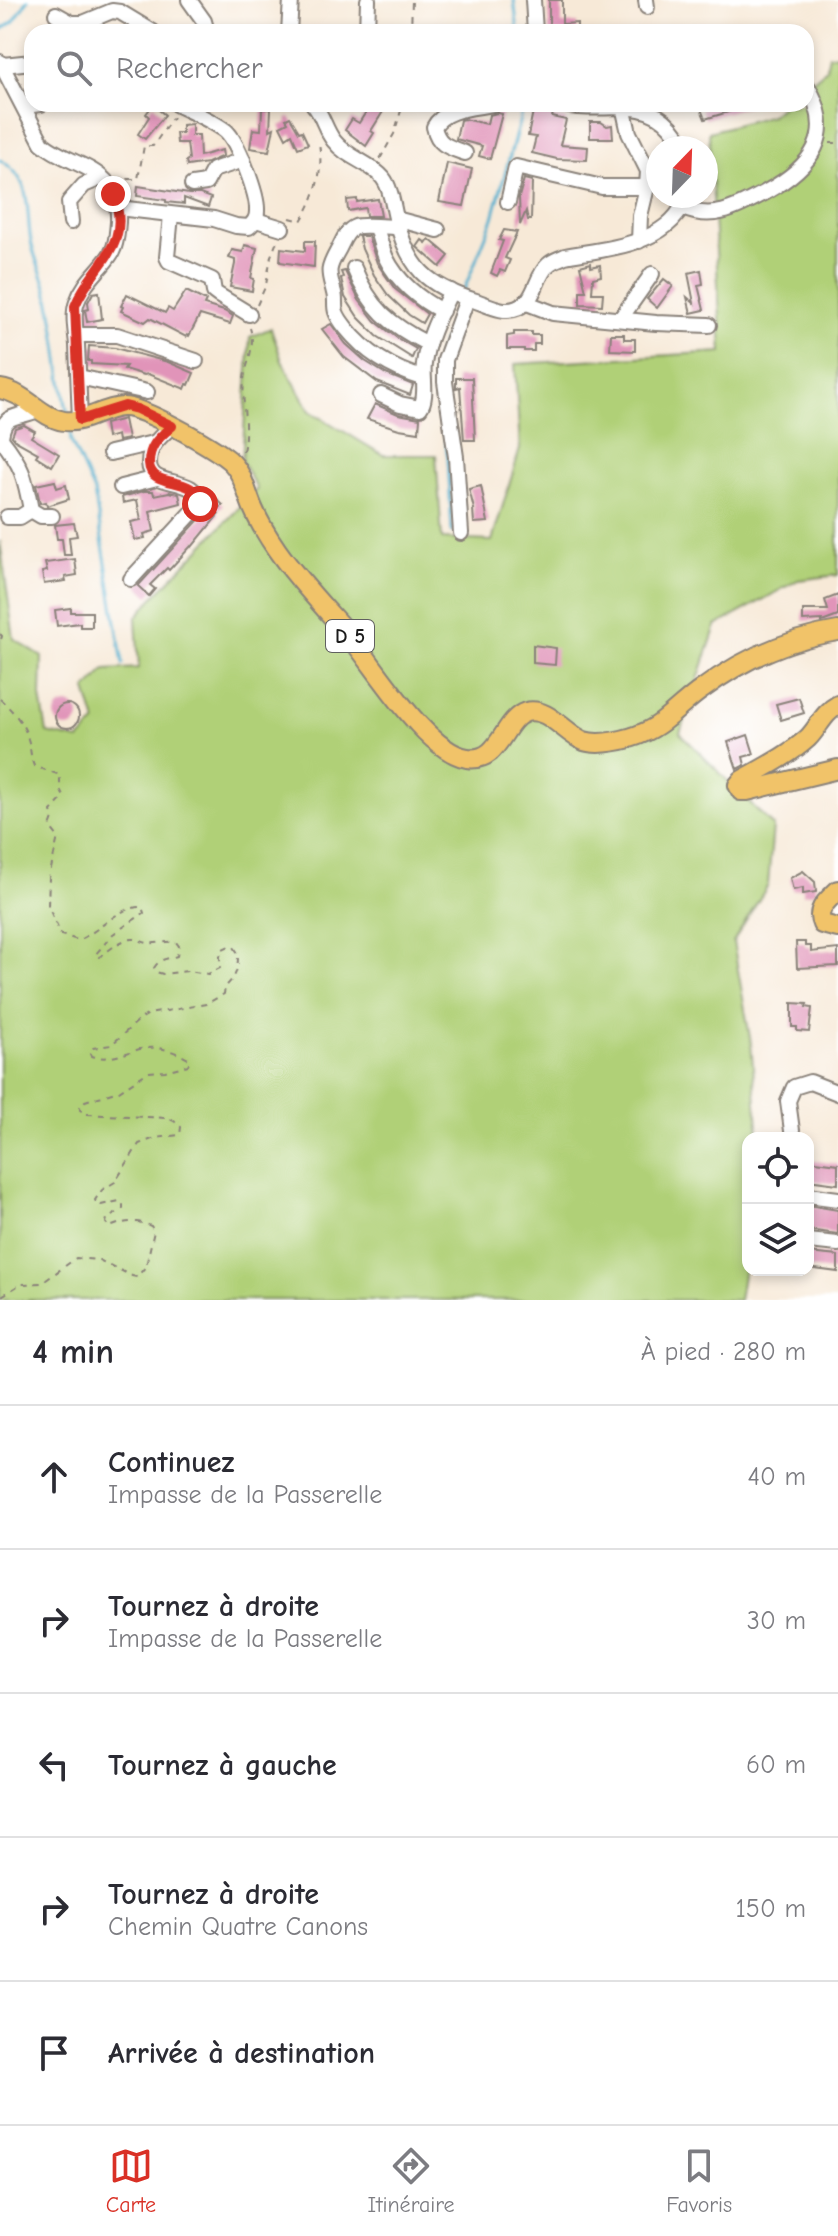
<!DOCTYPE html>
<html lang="fr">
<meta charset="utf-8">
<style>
:root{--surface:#fff;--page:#f2f2f3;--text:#2b2b33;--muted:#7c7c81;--line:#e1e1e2;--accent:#d93025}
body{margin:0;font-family:"Comic Neue",sans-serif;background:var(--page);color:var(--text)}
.controls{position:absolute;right:24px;bottom:24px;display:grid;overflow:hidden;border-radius:16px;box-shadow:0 4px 12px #0003}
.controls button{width:72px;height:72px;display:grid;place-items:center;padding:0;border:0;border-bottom:2px solid var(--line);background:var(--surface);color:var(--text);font:40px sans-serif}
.compass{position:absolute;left:646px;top:136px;width:72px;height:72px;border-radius:50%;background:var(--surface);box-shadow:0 4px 12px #0003;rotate:23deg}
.stop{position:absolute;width:24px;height:24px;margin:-18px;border:6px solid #d93025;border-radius:50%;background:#fff}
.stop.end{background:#d93025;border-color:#fff;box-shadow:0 2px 8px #0008}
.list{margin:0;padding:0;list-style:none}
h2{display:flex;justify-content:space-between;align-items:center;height:104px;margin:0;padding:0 32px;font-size:34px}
h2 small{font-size:26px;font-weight:400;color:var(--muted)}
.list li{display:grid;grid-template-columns:52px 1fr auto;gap:24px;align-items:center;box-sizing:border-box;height:144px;padding:0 32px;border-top:2px solid var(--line)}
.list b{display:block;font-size:30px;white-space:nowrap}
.list p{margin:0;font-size:26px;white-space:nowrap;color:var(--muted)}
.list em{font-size:26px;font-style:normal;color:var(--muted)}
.icon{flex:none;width:44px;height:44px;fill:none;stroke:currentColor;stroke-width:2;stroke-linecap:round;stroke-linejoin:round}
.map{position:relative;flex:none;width:838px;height:1300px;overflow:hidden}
.search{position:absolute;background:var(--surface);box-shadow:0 4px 12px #0003;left:24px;right:24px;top:24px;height:88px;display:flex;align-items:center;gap:20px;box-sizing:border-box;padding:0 28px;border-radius:24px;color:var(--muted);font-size:30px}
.sheet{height:824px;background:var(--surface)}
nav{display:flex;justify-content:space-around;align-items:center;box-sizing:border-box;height:112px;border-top:2px solid var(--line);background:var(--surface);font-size:22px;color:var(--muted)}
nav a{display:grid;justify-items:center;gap:4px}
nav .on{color:var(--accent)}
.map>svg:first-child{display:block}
.green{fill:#b0d077;stroke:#66764a;stroke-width:2}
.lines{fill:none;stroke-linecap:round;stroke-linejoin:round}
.stream{stroke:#4fafce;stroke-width:3}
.building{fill:#e194b9}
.minor-casing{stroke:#8a827a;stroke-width:18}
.major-casing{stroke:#8a827a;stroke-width:22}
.path{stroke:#8a827a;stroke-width:2;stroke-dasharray:6 6;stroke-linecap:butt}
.minor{stroke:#fff;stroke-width:14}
.major{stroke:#f1c369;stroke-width:18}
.route{stroke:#d93025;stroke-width:10}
.labels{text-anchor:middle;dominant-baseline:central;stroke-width:7;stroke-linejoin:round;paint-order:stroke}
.shield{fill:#fff;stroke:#606060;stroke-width:2}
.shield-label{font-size:20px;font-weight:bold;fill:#1c1c1c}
</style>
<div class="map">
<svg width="838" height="1300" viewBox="0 0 838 1300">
<rect width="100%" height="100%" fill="#fff"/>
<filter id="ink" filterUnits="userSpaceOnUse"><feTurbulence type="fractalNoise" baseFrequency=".0125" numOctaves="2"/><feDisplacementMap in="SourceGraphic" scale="16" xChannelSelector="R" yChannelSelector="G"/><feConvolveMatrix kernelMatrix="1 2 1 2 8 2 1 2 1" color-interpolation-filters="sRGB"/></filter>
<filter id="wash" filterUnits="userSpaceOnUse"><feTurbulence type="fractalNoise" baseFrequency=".006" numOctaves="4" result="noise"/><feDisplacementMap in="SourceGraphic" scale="32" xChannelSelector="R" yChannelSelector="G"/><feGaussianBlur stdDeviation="1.8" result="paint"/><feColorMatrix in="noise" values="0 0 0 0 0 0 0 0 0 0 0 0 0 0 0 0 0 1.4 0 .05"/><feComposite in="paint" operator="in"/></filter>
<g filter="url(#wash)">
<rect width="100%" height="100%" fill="#f7e9d7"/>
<path class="green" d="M838 54V575L798 580 716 626 680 733 773 826 768 885 733 942 751 1043 759 1138H748V1243L739 1300H0V541L14 639 42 657 41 697 47 733 79 740 96 722 86 690 105 670 139 668 136 618 148 603 257 489 242 462 250 337 271 328 282 361 310 411 383 455H436L442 539 492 541 520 449 515 364 722 352 709 132 771 115 784 104H806V86L826 69 829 55Z"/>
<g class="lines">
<g class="stream">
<path d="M514 0 518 32"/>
<path d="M0 31 14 21 28 0"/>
<path d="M0 160C34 180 25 208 31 241 34 259 44 276 48 294 58 334 59 375 68 415"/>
<path d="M464 290 493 218 524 104"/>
<path d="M70 428 71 441 94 492 123 664"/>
<path d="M452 532 448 458 436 373 439 353 457 305"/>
</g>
</g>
<g id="blocks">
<g class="building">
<path d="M549 0H562V24L577 23V32H549Z"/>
<path d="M371 104 384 110 371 131 374 133 366 146 345 130 352 119 359 123Z"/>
<path d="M717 104H748V106L705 119 701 109Z"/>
<path d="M153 105 165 115 145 139 138 134 149 117 146 114Z"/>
<path d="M262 109H271L270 130 274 128 269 151 250 148 253 129 261 130Z"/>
<path d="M533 111 553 113 552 117 566 120 560 145 588 147 587 160 557 159 532 153 536 137 528 136Z"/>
<path d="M497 113 502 114 490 159 479 156 482 146 456 139 460 120 464 119 487 124 489 115Z"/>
<path d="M290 117 299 132 302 131 308 144 298 148 292 134 286 138 280 126 288 122 286 119Z"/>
<path d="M590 122H601L607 126 612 125 613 138H590Z"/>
<path d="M192 124V135H199L200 156 222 150 223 156 207 163 187 166 186 161 189 159 187 143H177L176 133H182V125Z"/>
<path d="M447 163 472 169 464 206 439 202Z"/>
<path d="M524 179 532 181 531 220H528L526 211 520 225 519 197Z"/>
<path d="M138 186 189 194H200L211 198 208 207 184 198V204L166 202V200L137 196Z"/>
<path d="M357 199V202L378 199 381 216H366L365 208 348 211 347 200Z"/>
<path d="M504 230 517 232 505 258 510 260 505 272 500 270 497 276 491 273 503 241 499 240Z"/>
<path d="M359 236H368L377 263 395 289 427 314 422 323 409 315 388 295 374 275 362 249Z"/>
<path d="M429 239 449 256 440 267 417 247 422 240 426 243Z"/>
<path d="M305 241H315L314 267 280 262 281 248 305 251Z"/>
<path d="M245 245 257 248 251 278 254 279 252 291 230 287 235 264V260L229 258 232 250 243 252Z"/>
<path d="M591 263V267L600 265 601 276 593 278 592 293H603L602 305 580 304V291H586L580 266Z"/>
<path d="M701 270 703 284 698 285 704 310 691 313 687 297 694 303 688 273Z"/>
<path d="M345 271 359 300 375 321 397 338 416 349 412 358 377 336 358 317 345 297 341 278 343 277 341 272Z"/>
<path d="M664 279 673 286 657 308 647 299Z"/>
<path d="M186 291 206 301 204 305 224 311 233 316 230 324 200 315 189 336 187 335 186 337 150 318 145 322 121 311 123 307 121 306 127 294 165 313 168 308 173 311Z"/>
<path d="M99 292 102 319 87 322 85 310 89 309 88 302 93 293Z"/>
<path d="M331 324 346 344 365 361 386 374 413 385 410 395 377 382 344 357 322 329Z"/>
<path d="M514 332H532V335H540V344H534V351H524V349H507V336L514 335Z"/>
<path d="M611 334H624V339H635V351L610 350Z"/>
<path d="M89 346 115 348 168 362 194 373 189 385 187 384 185 389 148 374 144 375 124 369 126 366 91 364V361H88Z"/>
<path d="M456 378H472L475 440H464L460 387 456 388Z"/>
<path d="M375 404 398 414 420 418 419 432 399 429 367 419Z"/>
<path d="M124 419 128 439 118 441 117 435 107 438 105 424Z"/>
<path d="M24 425 35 431 31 437 59 454 52 466 36 456 38 453 16 441 12 436 15 428Z"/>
<path d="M55 481 57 488 66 485 69 499 47 506 46 502 40 503 36 485Z"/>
<path d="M481 486 488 522 474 523 473 509H474L469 489Z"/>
<path d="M144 491H153L154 495 169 492 179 494 181 503 150 511 154 531 144 534 145 538 135 540 131 522 141 520 137 500 123 503 122 497Z"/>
<path d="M212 495 223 505 216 511 219 514 192 547 191 546 169 570 167 568 150 585 155 589 149 596 138 586 207 511 210 505 209 499Z"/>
<path d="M74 523 77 536 69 537 71 555H64L62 539H57L55 525Z"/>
<path d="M75 559 77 575 65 577 66 581 44 584 42 572 47 571 45 563Z"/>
<path d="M838 595V616L822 622V620L803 621V610H828L825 600Z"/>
<path d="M71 608V612H92V627H80V623L57 626 55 610Z"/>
<path d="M533 645 556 648 555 665 533 663Z"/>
<path d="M799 698 804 713 781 720 776 704Z"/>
<circle cx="67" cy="716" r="12"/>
<path d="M748 735 754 754 743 757 745 765 737 769 728 742Z"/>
<path d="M803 871 815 882 816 892 803 894V888L793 890 790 878Z"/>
<path d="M796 942H805V946H811V952L838 949V966L797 968Z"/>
<path d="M792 1003 807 1004 806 1007 812 1008 809 1032 797 1031V1027H792Z"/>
<path d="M808 1160 838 1164V1184L808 1180Z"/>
<path d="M808 1205 838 1210V1234L808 1230Z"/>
<path d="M808 1253 838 1256V1272L808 1268Z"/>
</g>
</g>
</g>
<g filter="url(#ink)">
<use href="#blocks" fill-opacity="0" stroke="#8a827a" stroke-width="2"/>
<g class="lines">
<defs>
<g id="minor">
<path d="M189 0 204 21 207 32"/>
<path d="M533 0 535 32"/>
<path d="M646 0 647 7"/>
<path d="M56 14 72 23H83L112 11 120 12 153 32"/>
<path d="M289 32 291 0"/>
<path d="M367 32 368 0"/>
<path d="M0 62 42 143C72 169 121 165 118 222 117 232 117 243 112 252 101 270 84 281 77 302 72 315 76 332 77 345 78 370 79 395 80 420"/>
<path d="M3 65 32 62"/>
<path d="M313 104C323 115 325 130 334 141 347 158 370 162 383 178 391 188 393 206 396 218 408 268 427 286 476 301 488 305 504 314 517 308 536 301 535 277 548 265 553 260 559 259 565 256 608 248 671 245 687 196"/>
<path d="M562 104C599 115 642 94 671 127 676 134 682 140 685 148"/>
<path d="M24 106 41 104"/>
<path d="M623 106 629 133 648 171 647 187 640 216 639 241"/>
<path d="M465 153C448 147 438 145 434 127 444 108 473 108 493 104"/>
<path d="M192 185 206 183 213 170 243 160"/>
<path d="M508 202 516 167 602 187H647"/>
<path d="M118 208 214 219 236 226 249 227C254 222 257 219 257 211 258 195 238 142 226 131 212 120 191 112 176 104"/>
<path d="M683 208C714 222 738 207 766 192 811 167 838 135 806 84"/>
<path d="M171 215 167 257 169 261 212 280 214 292 218 295 249 314"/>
<path d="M396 219 438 230"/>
<path d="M256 220 282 228"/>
<path d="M71 222 69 202 84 185 101 178"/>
<path d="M376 227C379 237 382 249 386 258 397 281 420 300 442 311"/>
<path d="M398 227C388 227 362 224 355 227 345 231 342 244 337 252 326 272 329 272 334 293 336 299 334 306 336 312 338 318 342 323 346 328 366 353 392 369 423 378"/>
<path d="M354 268C370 308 390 325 428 344"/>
<path d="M527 303 553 313 656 323 709 325"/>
<path d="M621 318 652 274"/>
<path d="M77 335H117L196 361"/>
<path d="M79 377 147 392"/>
<path d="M381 395 400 404 420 408C428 397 422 377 424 364 427 338 440 314 451 291"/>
<path d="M110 453 153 443"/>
<path d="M121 487 157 478"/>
<path d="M31 510C25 477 22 465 1 439 3 410 19 420 39 409"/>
<path d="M31 510 41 516H52"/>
<path d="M7 517H20L31 510"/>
<path d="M461 533 456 457 445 382V360L467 299"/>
<path d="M131 579 200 504C197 473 150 491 149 463 149 445 160 437 172 426"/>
<path d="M793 1138 788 1101 794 1087 810 1082 838 1093"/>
<path d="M808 1195 838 1199"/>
<path d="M808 1241 838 1244"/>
</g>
<g id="major">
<path d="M0 389C27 393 39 417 64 421 84 424 102 408 122 407 141 405 213 447 229 460 243 472 246 492 253 508 259 522 268 537 277 550 298 580 323 606 347 633 374 664 426 752 467 758 501 763 502 720 526 712 548 706 565 734 584 741 599 746 628 740 643 733 665 724 681 704 701 690 741 660 788 639 838 631"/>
<path d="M838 705C823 713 819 727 808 738 789 755 765 767 742 780L738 785 741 791H747L838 769"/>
<path d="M838 890C828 900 815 909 822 924L838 928"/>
</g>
</defs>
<use href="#minor" class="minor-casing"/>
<use href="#major" class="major-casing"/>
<g class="path">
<path d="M411 32 412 0"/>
<path d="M830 143H838"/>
<path d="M380 159 394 134 403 104"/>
<path d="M126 191 128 179H138L144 146H153L173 117"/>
<path d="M290 218 301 221C315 198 324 171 319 144"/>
<path d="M257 305 266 285 271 256 278 239"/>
<path d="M243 451C249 426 240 399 245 373 249 358 255 344 250 328"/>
<path d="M0 634 2 636 0 643"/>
<path d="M0 699C11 709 25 724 28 739 31 748 30 757 34 766L60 775V789L64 797 51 811 53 819 50 827 58 837 49 878 48 906 61 935 78 940C103 930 116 907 142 907L144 913 113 934 95 955 99 957C111 950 120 938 135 939 140 940 144 943 149 943 157 944 166 941 176 942L179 946 177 956C167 959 160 958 154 968L156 972 163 974 188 971 208 974 220 968V956L223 949 229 946 234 947 238 953C238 961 238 971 233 978 228 985 225 985 224 994L206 1004 149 1014 140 1019 111 1045 93 1048 90 1052 92 1056C114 1062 127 1050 147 1048 161 1046 179 1053 190 1060L188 1065 165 1071 148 1072 119 1091 85 1101 80 1107V1110L86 1114 167 1118 174 1121 181 1127 180 1135 155 1138 139 1144 115 1182 102 1190 95 1200 97 1204 101 1205 119 1201 123 1204V1209L107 1219 106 1223 110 1227C123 1221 138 1220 151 1226L154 1231 146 1266 137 1277 132 1276 99 1260 76 1258 42 1283 21 1284 0 1297"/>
</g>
<use href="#minor" class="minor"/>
<use href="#major" class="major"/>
</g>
</g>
<g class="lines" filter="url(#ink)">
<path class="route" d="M113 194C134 247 92 263 75 306L80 420 125 406 137 409 172 426C160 437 149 445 149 463 150 491 197 473 200 504"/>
</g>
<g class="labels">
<rect class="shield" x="326" y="620" width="48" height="32" rx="6"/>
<g class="shield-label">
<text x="350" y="636">D 5</text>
</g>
</g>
</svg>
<div class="controls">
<button><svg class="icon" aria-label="locate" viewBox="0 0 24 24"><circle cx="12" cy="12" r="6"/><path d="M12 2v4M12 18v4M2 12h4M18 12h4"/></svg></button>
<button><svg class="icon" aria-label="layers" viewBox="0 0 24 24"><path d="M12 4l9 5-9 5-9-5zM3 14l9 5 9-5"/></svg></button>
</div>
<svg class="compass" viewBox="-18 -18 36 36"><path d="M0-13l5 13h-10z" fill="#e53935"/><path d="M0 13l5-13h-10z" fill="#7c7c81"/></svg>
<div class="stop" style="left:200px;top:504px"></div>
<div class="stop end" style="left:113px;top:194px"></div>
<div class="search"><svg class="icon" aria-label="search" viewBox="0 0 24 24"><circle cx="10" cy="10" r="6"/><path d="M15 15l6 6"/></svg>Rechercher</div>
</div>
<section class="sheet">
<h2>4 min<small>À pied · 280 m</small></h2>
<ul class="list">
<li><svg class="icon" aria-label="ahead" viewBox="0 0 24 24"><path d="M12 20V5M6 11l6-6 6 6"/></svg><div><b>Continuez</b><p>Impasse de la Passerelle</p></div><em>40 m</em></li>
<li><svg class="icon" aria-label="right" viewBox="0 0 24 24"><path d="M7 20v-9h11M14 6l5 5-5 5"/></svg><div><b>Tournez à droite</b><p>Impasse de la Passerelle</p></div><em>30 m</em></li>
<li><svg class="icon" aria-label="left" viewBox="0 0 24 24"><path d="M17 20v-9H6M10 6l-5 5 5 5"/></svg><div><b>Tournez à gauche</b></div><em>60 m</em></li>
<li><svg class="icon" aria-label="right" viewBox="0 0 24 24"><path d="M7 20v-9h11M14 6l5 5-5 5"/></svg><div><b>Tournez à droite</b><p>Chemin Quatre Canons</p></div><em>150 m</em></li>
<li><svg class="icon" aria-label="arrive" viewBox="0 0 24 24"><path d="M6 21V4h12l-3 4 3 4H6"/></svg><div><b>Arrivée à destination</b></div></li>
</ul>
</section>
<nav>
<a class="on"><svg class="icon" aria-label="map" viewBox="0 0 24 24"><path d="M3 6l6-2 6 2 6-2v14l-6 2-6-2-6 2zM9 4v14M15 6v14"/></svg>Carte</a>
<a><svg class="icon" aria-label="directions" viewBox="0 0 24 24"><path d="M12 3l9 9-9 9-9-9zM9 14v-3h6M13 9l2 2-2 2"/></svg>Itinéraire</a>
<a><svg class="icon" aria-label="saved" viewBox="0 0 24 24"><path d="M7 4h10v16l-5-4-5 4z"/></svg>Favoris</a>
</nav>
